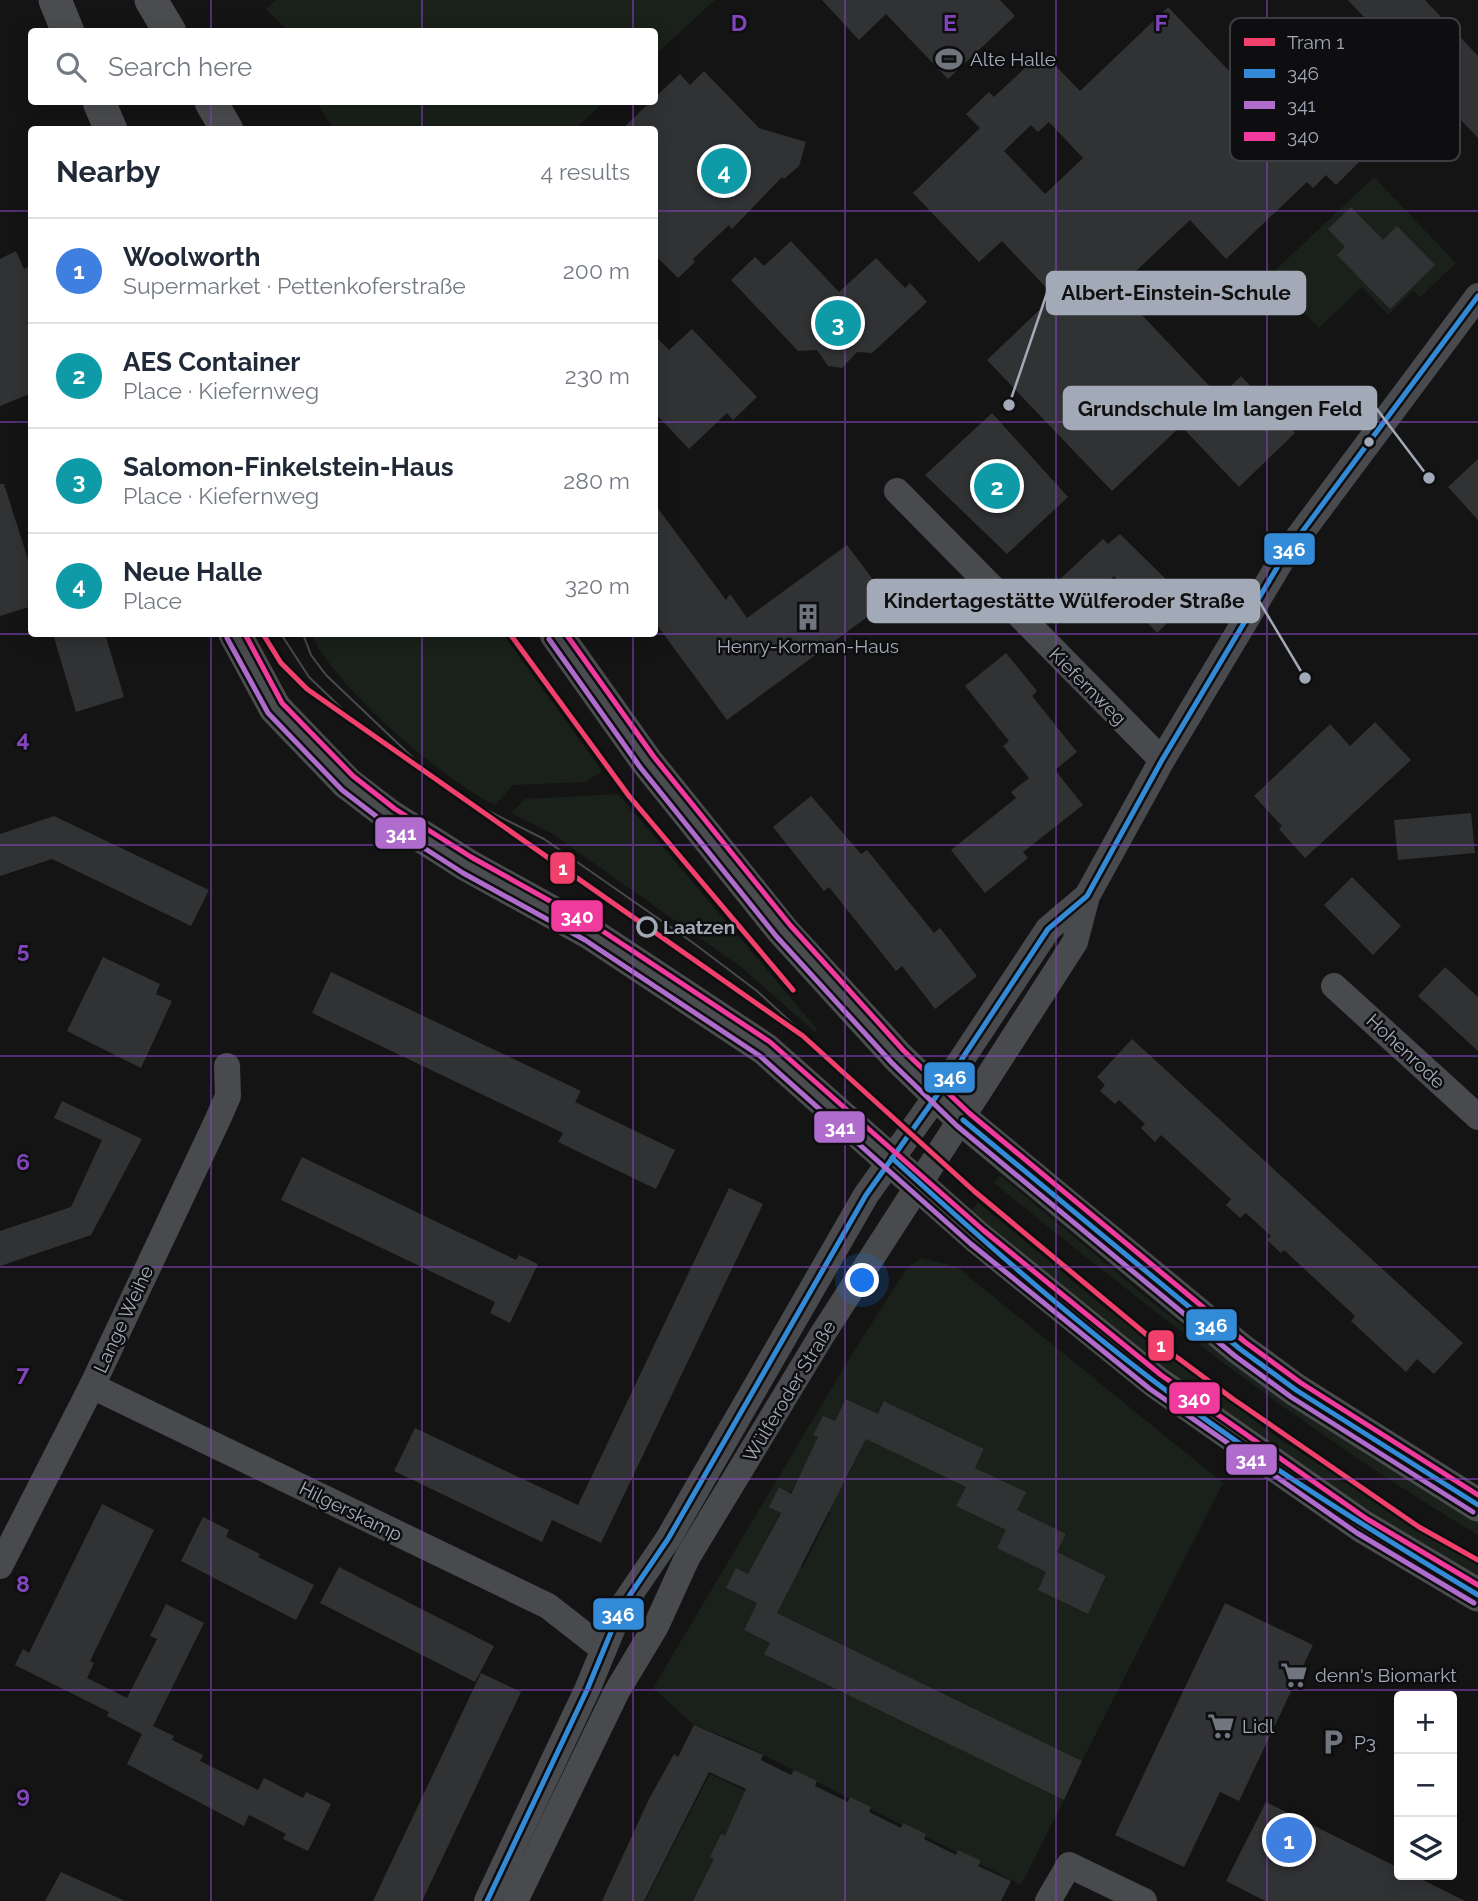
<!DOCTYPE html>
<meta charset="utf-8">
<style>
:root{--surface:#fff;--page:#f2f2f3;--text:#1f2937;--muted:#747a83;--line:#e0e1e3;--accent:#7c3aed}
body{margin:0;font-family:Raleway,sans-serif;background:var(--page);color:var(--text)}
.controls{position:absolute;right:21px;bottom:21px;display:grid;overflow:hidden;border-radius:7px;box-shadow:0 4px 18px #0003}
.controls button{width:63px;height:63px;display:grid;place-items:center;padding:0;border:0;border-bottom:2px solid var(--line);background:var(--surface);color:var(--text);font:35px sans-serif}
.you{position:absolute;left:863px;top:1281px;width:24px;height:24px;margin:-18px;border:5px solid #fff;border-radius:50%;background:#1a73e8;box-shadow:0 0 0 10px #1a73e833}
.badge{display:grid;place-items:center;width:46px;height:46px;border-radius:50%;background:var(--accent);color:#fff;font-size:23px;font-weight:700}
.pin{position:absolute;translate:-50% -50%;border:4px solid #fff;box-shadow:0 2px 7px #0006}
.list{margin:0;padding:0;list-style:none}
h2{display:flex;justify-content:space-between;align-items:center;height:91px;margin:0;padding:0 28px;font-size:30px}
h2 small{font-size:23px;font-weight:400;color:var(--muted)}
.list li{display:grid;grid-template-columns:46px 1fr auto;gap:21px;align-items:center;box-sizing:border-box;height:105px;padding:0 28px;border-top:2px solid var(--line)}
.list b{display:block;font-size:26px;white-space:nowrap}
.list p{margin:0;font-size:23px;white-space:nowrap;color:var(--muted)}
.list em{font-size:23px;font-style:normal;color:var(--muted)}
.icon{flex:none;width:38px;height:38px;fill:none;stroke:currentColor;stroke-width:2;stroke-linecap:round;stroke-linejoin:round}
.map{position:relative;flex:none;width:1478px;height:1901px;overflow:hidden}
.search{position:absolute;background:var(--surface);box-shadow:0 4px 18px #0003;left:28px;top:28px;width:630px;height:77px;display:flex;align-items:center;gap:18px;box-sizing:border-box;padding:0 24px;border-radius:7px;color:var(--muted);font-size:26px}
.panel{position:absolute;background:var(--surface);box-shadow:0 4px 18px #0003;left:28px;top:126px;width:630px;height:511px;border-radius:7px}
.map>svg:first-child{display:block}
.green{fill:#1a211b}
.building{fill:#313234;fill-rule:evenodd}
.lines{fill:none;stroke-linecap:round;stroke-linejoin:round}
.minor{stroke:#484a4d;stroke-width:26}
.major{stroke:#4b4c4f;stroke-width:33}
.tram{stroke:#484a4d;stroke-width:2}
.bus-1-casing{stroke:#0e0e10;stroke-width:10}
.bus-2-casing{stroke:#0e0e10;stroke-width:10}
.bus-3-casing{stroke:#0e0e10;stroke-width:10}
.bus-1{stroke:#338bd7;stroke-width:5}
.bus-2{stroke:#b06ccc;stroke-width:5}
.bus-3{stroke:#f13a9d;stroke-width:5}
.tram-1-casing{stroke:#0e0e10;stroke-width:10}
.tram-1{stroke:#f2406d;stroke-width:5}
.grid{fill:none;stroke:#8345bd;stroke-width:2;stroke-opacity:0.55}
.bus-dot{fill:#a3aab7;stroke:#0e0e10;stroke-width:2.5}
.stop-dot{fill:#0e0e10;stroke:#a3aab7;stroke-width:3.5}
.labels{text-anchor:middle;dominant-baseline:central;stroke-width:5;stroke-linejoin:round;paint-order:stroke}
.poi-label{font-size:19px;fill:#a3aab7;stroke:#0e0e10;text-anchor:start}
.street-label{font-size:19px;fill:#a3aab7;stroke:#0e0e10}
.stop-label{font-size:19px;font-weight:bold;fill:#a3aab7;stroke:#0e0e10;text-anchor:start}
.key{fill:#0e0e10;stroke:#3b3d42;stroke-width:2}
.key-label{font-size:19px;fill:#a3aab7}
.grid-label{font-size:23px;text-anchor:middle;font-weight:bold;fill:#8345bd;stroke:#0e0e10;stroke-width:5;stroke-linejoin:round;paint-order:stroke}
.leader{fill:none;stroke:#a3aab7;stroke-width:2.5}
.callout-dot{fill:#a3aab7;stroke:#0e0e10;stroke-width:2.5}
.callout{fill:#a3aab7;stroke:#a3aab7;stroke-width:2.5}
.callout-label{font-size:21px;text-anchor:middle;font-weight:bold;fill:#111}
.line-badge{stroke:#0e0e10;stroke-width:2.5}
.badge-label{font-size:19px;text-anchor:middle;font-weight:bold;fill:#fff}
</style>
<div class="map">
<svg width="1478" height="1901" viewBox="0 0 1478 1901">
<rect width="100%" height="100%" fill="#141414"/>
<g class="green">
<path d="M276 0H715L655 55 654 32 288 31 266 9Z"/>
<path d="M317 102H604L574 130 333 129Z"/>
<path d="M1374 177 1456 263 1420 297 1413 291 1388 315 1362 287 1319 328 1269 276Z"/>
<path d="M312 634H503L602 771 586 782 513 785 495 805C445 782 331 684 312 634Z"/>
<path d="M618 794 817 1029 815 1032 741 967 551 833 511 813 525 799Z"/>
<path d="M1000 1175 1153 1303 1192 1333 1235 1357 1478 1520V1535C1306 1432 1149 1309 994 1183Z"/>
<path d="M978 1202 1099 1303 1275 1436 1478 1565V1584L1182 1384 970 1212Z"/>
<path d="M921 1258 957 1267 1223 1483 1082 1761 777 1613 795 1564 803 1568 830 1512 825 1509 838 1482 844 1484 866 1439 966 1487 957 1506 1006 1530 998 1548 1046 1572 1038 1590 1088 1614 1106 1576 1057 1552 1065 1534 1017 1510 1025 1492 975 1468 984 1449 885 1401 878 1414 846 1399 831 1429 819 1424 813 1435 825 1441 805 1465 745 1581 732 1576 726 1588 757 1603 744 1630 770 1643 765 1653 1064 1800 1021 1885 736 1741 694 1725 653 1688 852 1354 908 1267Z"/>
<path d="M710 1774 973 1901H645Z"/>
</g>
<g class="building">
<path d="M822 0H1000L1015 16 948 79 886 14 859 40Z"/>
<path d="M1348 0H1425L1478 56V138Z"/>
<path d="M1168 7 1276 120 1301 97 1361 160 1336 185 1326 175 1313 188 1307 182 1226 259 1190 220 1117 289 1220 397 1241 376 1295 433 1239 487 1181 426 1112 491 987 360 1054 296 1002 241 979 262 913 193 980 128 966 114 989 92 994 97 1042 52 1080 91ZM1049 122 1083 158 1045 194 1004 151 1031 125 1038 132Z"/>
<path d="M704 71 759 128 806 142 799 166 784 179 782 177 732 229 729 225 693 259 695 262 678 278 654 254V130H621L650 102H654V98L680 74 690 85Z"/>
<path d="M1351 207 1383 240 1397 226 1435 265 1390 309 1337 255 1345 247 1328 229Z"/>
<path d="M791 241 839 292 876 258 905 288 910 283 927 302 872 353 857 352 842 368 828 366 817 350 798 351 731 280 755 257 764 266Z"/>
<path d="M16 251 24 269 32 265V393L0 406V259Z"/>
<path d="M692 329 757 397 733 420 727 413 689 449 654 412V335L669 350Z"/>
<path d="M992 413 1068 497 1007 554 925 475Z"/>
<path d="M1478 459V520L1448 487Z"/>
<path d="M0 484H4L32 572V606L0 616Z"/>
<path d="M654 503 726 600 730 594 747 618 847 545 889 601 727 720 654 621Z"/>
<path d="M1120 534 1189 602 1157 633 1135 610 1141 604 1114 576 1081 608 1057 582 1103 539 1108 544Z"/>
<path d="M53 634H105L124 697 76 712Z"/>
<path d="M1006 653 1037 691 1032 696 1077 752 1055 770 1083 805 1023 852 1028 858 985 893 951 850 1016 798 1011 792 1029 778 1003 746 1009 741 965 686Z"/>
<path d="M1375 722 1411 760 1305 858 1279 829 1282 826 1254 796 1330 724 1350 746Z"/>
<path d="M811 796 861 854 867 850 934 933 940 928 977 976 935 1009 902 966 896 971 829 887 824 891 773 827Z"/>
<path d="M1471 813 1475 853 1398 860 1394 820Z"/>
<path d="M54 816 209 890 191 926 52 859 0 876V834Z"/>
<path d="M1352 877 1401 926 1373 955 1324 905Z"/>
<path d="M103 957 160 984 156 994 172 1001 141 1068 67 1031Z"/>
<path d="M1445 967 1478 997V1051L1418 996Z"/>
<path d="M331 972 581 1091 575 1102 675 1150 656 1189 558 1142 563 1133 312 1013Z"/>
<path d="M1132 1039 1463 1343 1434 1374 1417 1359 1406 1372 1351 1321 1355 1316 1284 1250 1281 1253 1267 1240 1271 1236 1246 1213 1240 1218 1226 1205 1231 1199 1161 1135 1155 1142 1141 1128 1145 1124 1119 1100 1115 1104 1100 1091 1105 1085 1097 1077Z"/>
<path d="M62 1101 142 1139 91 1235 0 1266V1231L71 1207 102 1140 54 1118Z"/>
<path d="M302 1157 516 1260 519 1255 538 1264 510 1323 490 1313 495 1302 281 1200Z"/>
<path d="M729 1188 763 1204 601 1543 552 1520 542 1542 394 1471 415 1428 578 1505Z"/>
<path d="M846 1399 878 1414 884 1401 984 1449 975 1468 1026 1492 1017 1510 1066 1534 1057 1552 1106 1576 1088 1614 1038 1590 1046 1572 997 1548 1006 1530 956 1506 966 1487 866 1439 777 1613 1082 1761 1064 1800 764 1654 770 1643 744 1630 757 1603 726 1588 736 1568 748 1574 781 1513 769 1507 779 1487 791 1494 818 1437 813 1435 823 1416 835 1421Z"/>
<path d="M102 1504 154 1530 90 1661 94 1663 87 1678 127 1698 157 1639 150 1636 166 1604 204 1623 153 1726 174 1736 172 1740 203 1755 200 1761 258 1790 264 1778 303 1798 306 1792 331 1804 308 1851 283 1839 286 1834 249 1815 244 1826 127 1764 142 1734 107 1716 109 1712 15 1665 23 1649 29 1653Z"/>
<path d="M203 1517 229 1530 226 1537 260 1554 258 1557 314 1585 296 1620 181 1561Z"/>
<path d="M339 1567 494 1646 475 1682 320 1603Z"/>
<path d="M1225 1603 1313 1645 1239 1801 1220 1792 1184 1867 1115 1835Z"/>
<path d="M481 1673 521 1692 422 1901H373Z"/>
<path d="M694 1725 763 1755 761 1760 791 1775 794 1770 817 1781 815 1786 848 1802 850 1797 871 1807 869 1812 901 1828 903 1823 926 1834 924 1839 956 1855 958 1850 981 1861 978 1866 1011 1881 1001 1901H693L714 1859 710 1857 721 1834 725 1836 746 1789 709 1772 644 1901H602L649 1799 674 1754 678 1757Z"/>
<path d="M1266 1802 1399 1868V1875H1413L1465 1901H1265L1226 1881Z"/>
<path d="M61 1872 125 1901H45Z"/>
</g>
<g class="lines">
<g class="minor">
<path d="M897 491 1162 760"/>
<path d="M1334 986 1478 1117"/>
<path d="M92 1386 548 1606 603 1649"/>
<path d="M0 1566 92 1386 218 1119 228 1096 227 1066"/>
<path d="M487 1901 587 1690 621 1608 668 1539 866 1195 950 1077 1048 929 1087 896"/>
<path d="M515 1901 617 1691 656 1626 687 1558 822 1335 1075 942 1087 896 1162 760 1284 556 1478 296"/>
<path d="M1048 1901 1069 1865 1144 1901"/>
</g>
<g class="major">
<path d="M55 0 68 32"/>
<path d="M151 0 170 32"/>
<path d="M99 102 111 130"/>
<path d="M211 102 227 130"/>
<path d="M235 634 275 708 347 783 390 816 467 865 590 933 765 1049 977 1237 1156 1382 1362 1526 1478 1595"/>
<path d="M556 634 647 762 783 931 898 1057 963 1120 1240 1349 1296 1390 1478 1505"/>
</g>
<g class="tram">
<path d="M281 634 309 677 360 726"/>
<path d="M303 634 311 655 326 675 432 776"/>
<path d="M461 797 544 839 692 942 757 991 828 1056"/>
</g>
<defs>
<g id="bus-1">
<path d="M963 1120 1240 1349 1296 1390 1478 1505"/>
<path d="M892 1158C977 1235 1063 1312 1155 1382 1257 1460 1367 1528 1478 1595"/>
<path d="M487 1901 587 1690 621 1608 668 1539 866 1195 950 1077 1048 929 1087 896 1162 760 1284 556 1478 296"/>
</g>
<g id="bus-2">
<path d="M227 638 268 713 342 790 385 823 463 873 585 940 760 1056 971 1244 1150 1389 1357 1533 1474 1603"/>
<path d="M549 639 640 767 776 936 892 1063 957 1126 1235 1356 1291 1397 1473 1512"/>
</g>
<g id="bus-3">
<path d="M245 634 282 703 353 776 395 809 471 857 595 926 770 1042 983 1230 1161 1375 1367 1519 1478 1585"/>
<path d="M566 634 654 757 790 925 904 1051 969 1113 1245 1342 1301 1383 1478 1495"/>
</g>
</defs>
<use href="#bus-1" class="bus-1-casing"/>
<use href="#bus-2" class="bus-2-casing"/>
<use href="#bus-3" class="bus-3-casing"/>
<use href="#bus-1" class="bus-1"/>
<use href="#bus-2" class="bus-2"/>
<use href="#bus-3" class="bus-3"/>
<defs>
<g id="tram-1">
<path d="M263 634 281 663 307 689 803 1036 974 1191 1147 1335 1233 1399 1419 1527 1478 1560"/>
<path d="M510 634 629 796 793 990"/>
</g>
</defs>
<use href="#tram-1" class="tram-1-casing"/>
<use href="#tram-1" class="tram-1"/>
</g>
<path class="grid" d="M211 0V32M422 0V32M633 0V32M845 0V1901M1056 0V1901M1267 0V1901M211 102V130M422 102V130M633 102V130M0 211H32M654 211H1478M0 422H32M654 422H1478M0 634H1478M211 634V1901M422 634V1901M633 634V1901M0 845H1478M0 1056H1478M0 1267H1478M0 1479H1478M0 1690H1478"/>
<defs>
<symbol id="stadium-bare" viewBox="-9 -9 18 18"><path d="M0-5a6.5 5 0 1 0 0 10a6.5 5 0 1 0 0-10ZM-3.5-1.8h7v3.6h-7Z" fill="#71767e" stroke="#0e0e10" stroke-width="2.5" paint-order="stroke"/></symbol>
<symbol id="building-bare" viewBox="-9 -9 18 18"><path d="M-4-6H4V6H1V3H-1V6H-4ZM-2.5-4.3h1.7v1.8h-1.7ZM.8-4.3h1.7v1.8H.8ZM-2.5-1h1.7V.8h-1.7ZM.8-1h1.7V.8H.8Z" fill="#71767e" stroke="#0e0e10" stroke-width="2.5" paint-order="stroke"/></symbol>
<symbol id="supermarket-bare" viewBox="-9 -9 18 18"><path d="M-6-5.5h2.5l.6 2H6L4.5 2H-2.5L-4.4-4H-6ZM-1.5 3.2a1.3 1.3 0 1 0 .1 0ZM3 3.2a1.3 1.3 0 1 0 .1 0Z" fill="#71767e" stroke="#0e0e10" stroke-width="2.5" paint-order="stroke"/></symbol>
<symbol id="parking-bare" viewBox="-9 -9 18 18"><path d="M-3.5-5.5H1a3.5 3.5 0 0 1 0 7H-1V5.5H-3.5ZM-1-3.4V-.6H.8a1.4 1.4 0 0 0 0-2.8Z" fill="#71767e" stroke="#0e0e10" stroke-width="2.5" paint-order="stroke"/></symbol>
</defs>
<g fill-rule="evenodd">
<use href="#stadium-bare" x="930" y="40" width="38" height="38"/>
<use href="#building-bare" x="789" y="598" width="38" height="38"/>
<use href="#supermarket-bare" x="1275" y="1656" width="38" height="38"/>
<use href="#supermarket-bare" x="1202" y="1707" width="38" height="38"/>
<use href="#parking-bare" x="1314" y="1723" width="38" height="38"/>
</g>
<circle class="bus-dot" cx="1369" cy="442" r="6"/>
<circle class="stop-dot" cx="647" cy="927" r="9"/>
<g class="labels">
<g class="poi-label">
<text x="970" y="59">Alte Halle</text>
<text x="808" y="646" text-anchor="middle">Henry-Korman-Haus</text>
<text x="1315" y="1675">denn's Biomarkt</text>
<text x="1242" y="1726">Lidl</text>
<text x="1354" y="1742">P3</text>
</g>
<g class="street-label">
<text transform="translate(1088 686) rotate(45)">Kiefernweg</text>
<text transform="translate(1406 1051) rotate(43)">Hohenrode</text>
<text transform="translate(123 1319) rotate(-65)">Lange Weihe</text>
<text transform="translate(789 1391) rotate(-59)">Wülferoder Straße</text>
<text transform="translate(351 1511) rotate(26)">Hilgerskamp</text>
</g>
<g class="stop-label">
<text x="663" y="927">Laatzen</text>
</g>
</g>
<rect x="1230" y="18" width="230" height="143" rx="10" class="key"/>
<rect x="1244" y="38" width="31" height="8" fill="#f2406d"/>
<rect x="1244" y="69" width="31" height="9" fill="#338bd7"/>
<rect x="1244" y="101" width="31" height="8" fill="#b06ccc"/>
<rect x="1244" y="132" width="31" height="9" fill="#f13a9d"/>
<g class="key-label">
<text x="1287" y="49">Tram 1</text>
<text x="1287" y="80">346</text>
<text x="1287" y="112">341</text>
<text x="1287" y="143">340</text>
</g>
<g class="grid-label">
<text x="739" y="31">D</text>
<text x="950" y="31">E</text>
<text x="1161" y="31">F</text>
<text x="23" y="747">4</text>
<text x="23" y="958">5</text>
<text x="23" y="1170">6</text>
<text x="23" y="1381">7</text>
<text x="23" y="1592">8</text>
<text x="23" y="1803">9</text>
</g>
<path class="leader" d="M1009 405L1047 293M1429 478L1376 408M1305 678L1259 601"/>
<g class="callout-dot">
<circle cx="1009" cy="405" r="7"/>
<circle cx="1429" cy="478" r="7"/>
<circle cx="1305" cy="678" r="7"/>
</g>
<g class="callout">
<rect x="1047" y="272" width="258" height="42" rx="7"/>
<rect x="1064" y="387" width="312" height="42" rx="7"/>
<rect x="868" y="580" width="391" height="42" rx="7"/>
</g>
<g class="callout-label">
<text x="1176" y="300">Albert-Einstein-Schule</text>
<text x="1220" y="416">Grundschule Im langen Feld</text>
<text x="1064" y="608">Kindertagestätte Wülferoder Straße</text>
</g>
<g class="line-badge">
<rect x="1263" y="532" width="53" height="34" rx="7" fill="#338bd7"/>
<rect x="374" y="816" width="53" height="34" rx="7" fill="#b06ccc"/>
<rect x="549" y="851" width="27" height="34" rx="7" fill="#f2406d"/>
<rect x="550" y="899" width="54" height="34" rx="7" fill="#f13a9d"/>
<rect x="923" y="1061" width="53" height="33" rx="7" fill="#338bd7"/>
<rect x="813" y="1110" width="53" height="34" rx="7" fill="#b06ccc"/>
<rect x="1185" y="1308" width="53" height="34" rx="7" fill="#338bd7"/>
<rect x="1147" y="1329" width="28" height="33" rx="7" fill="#f2406d"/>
<rect x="1168" y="1381" width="53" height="34" rx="7" fill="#f13a9d"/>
<rect x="1225" y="1443" width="53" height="33" rx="7" fill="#b06ccc"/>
<rect x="592" y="1597" width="53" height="34" rx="7" fill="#338bd7"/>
</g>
<g class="badge-label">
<text x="1289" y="556">346</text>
<text x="401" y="840">341</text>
<text x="563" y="875">1</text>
<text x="577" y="923">340</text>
<text x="950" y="1084">346</text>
<text x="840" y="1134">341</text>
<text x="1211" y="1332">346</text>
<text x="1161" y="1352">1</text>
<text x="1194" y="1405">340</text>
<text x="1251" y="1466">341</text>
<text x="618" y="1621">346</text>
</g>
</svg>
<div class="controls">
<button>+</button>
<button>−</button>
<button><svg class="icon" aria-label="layers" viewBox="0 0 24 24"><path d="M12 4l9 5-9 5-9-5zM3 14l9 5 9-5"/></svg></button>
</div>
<div class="you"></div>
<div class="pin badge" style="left:1289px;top:1840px;background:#3f7fe0">1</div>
<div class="pin badge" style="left:997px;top:486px;background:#0f9aa8">2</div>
<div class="pin badge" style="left:838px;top:323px;background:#0f9aa8">3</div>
<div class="pin badge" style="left:724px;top:171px;background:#0f9aa8">4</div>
<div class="search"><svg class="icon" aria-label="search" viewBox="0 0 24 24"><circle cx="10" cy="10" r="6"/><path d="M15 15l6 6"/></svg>Search here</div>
<section class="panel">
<h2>Nearby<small>4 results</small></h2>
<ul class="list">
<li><span class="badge" style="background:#3f7fe0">1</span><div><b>Woolworth</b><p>Supermarket · Pettenkoferstraße</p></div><em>200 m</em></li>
<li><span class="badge" style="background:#0f9aa8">2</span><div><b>AES Container</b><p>Place · Kiefernweg</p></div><em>230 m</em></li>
<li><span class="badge" style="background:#0f9aa8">3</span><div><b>Salomon-Finkelstein-Haus</b><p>Place · Kiefernweg</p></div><em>280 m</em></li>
<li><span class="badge" style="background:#0f9aa8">4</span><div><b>Neue Halle</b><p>Place</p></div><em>320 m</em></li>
</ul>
</section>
</div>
